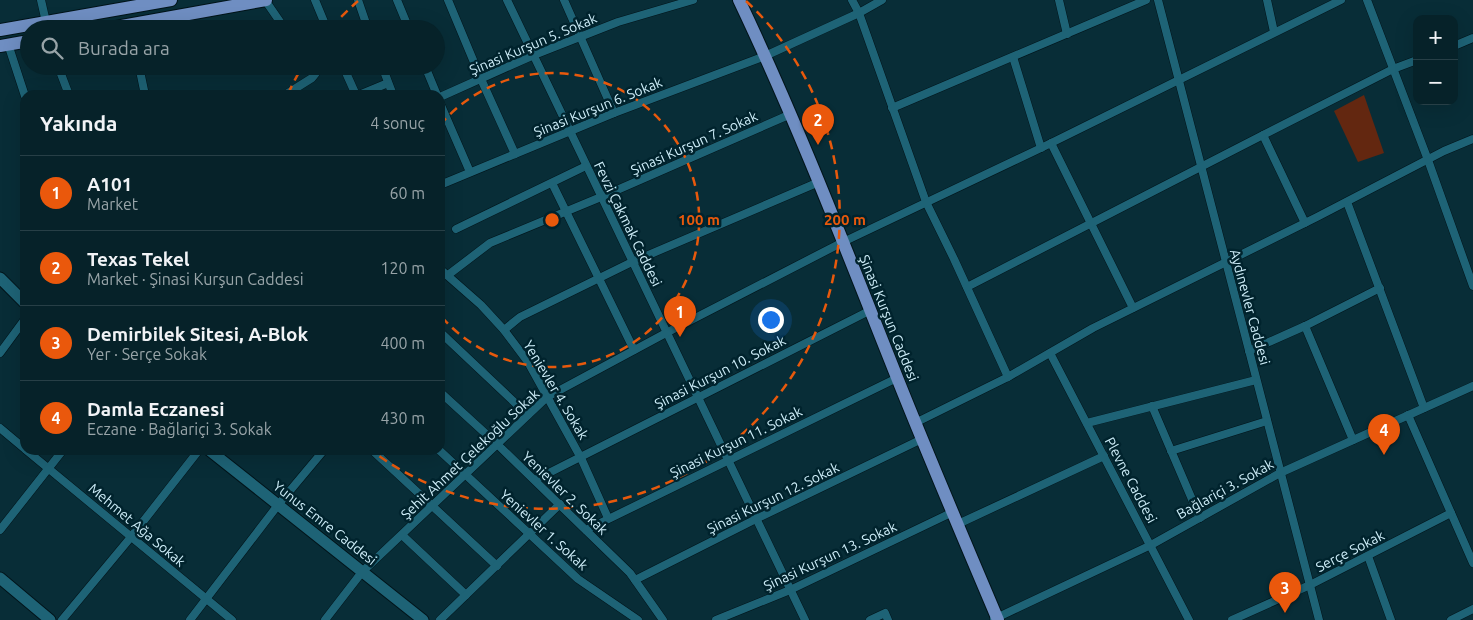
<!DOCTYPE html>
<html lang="tr">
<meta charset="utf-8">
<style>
:root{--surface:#062229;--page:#142f35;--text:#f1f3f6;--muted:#98a4a8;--line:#273f46;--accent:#ea580c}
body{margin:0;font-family:Ubuntu,sans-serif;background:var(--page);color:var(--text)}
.controls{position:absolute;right:15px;top:15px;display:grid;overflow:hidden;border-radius:10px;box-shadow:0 5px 20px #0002}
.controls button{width:45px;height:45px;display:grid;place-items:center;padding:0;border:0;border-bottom:1px solid var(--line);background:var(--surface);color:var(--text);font:25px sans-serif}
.you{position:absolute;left:770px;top:319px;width:18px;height:18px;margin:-12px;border:4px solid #fff;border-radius:50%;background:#1a73e8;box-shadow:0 0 0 8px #1a73e833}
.badge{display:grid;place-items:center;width:32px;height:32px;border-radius:50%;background:var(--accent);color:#fff;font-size:16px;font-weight:700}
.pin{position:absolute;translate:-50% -41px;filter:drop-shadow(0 1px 2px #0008)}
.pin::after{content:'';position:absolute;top:26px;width:18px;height:15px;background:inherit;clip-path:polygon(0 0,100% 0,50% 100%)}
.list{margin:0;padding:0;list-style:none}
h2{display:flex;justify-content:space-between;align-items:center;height:65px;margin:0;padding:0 20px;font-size:21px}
h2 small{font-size:16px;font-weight:400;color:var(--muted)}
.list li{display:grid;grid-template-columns:32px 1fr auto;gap:15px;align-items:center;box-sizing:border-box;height:75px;padding:0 20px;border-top:1px solid var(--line)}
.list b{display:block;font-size:19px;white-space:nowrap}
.list p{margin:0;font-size:16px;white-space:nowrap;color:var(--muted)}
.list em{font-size:16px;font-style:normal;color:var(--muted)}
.icon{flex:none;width:28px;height:28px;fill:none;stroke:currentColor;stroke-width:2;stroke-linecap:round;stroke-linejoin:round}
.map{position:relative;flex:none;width:1473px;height:620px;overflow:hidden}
.search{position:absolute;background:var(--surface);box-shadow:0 5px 20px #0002;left:20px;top:20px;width:425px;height:55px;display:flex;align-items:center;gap:12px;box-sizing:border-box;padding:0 18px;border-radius:28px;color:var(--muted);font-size:19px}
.panel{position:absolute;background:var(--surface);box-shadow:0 5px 20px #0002;left:20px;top:90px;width:425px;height:365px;border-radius:15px}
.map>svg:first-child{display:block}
.green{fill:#632710}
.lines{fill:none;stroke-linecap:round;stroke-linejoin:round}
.street-casing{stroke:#02141a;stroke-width:9}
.secondary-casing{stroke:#02141a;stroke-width:13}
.primary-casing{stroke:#02141a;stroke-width:14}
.street{stroke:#1e6376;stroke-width:8}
.secondary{stroke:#1e6376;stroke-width:11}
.primary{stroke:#6f8ec2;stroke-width:12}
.ring{fill:none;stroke:#e8590c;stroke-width:2.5;stroke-dasharray:9 6}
.labels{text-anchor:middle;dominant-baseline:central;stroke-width:5;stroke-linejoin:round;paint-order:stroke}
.street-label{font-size:14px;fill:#cfeffa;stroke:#00232d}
.centre{fill:#e8590c;stroke:#00232d;stroke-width:2.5}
.ring-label{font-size:15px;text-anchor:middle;font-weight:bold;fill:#e8590c;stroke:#00232d;stroke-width:5;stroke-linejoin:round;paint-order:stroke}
</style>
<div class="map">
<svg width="1473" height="620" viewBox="0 0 1473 620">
<rect width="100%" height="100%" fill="#082d37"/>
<path class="green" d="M1364 95 1384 153 1358 162 1334 111Z"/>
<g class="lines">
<defs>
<g id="street">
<path d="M41 0 46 22"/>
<path d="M265 0 285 29"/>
<path d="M315 0 327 29"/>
<path d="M358 0 368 29"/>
<path d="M397 0 409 29"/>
<path d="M448 0 481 79 515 154"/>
<path d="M507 0 805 620"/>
<path d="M564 0 614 113"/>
<path d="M852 0 859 13 926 202 954 259 1008 377"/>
<path d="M1059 0 1067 34"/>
<path d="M1158 0 1319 620"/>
<path d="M1267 0 1274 32"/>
<path d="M1367 0 1428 160 1473 286"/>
<path d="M8 44 25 96"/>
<path d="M1454 46 1473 38"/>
<path d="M1013 57 1041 148"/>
<path d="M58 66 69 95"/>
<path d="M139 66 145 95"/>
<path d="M343 66 356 95"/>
<path d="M382 66 393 95"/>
<path d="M425 66 437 95"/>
<path d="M285 95 312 78 316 73 313 66"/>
<path d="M359 95 388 83"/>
<path d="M440 97 534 55 618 22 693 0"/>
<path d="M440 103 470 172"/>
<path d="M892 108 1146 0"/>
<path d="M1263 135 1305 223"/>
<path d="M1051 143 1133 308"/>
<path d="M552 183 634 350"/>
<path d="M440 185 614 113 765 56 859 13 882 0"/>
<path d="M1347 202 1424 408"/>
<path d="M456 229 586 166"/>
<path d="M440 269 481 305 504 330 528 362 581 458 608 518"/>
<path d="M448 275 490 243 601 197 791 114"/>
<path d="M967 287 1263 135 1393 69 1417 60"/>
<path d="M1305 326 1353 440"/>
<path d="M504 330 520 317 632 262 819 182"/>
<path d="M440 332 528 415"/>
<path d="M1249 351 1305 326 1380 288"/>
<path d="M0 353 25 319"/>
<path d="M1050 353 1189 620"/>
<path d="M440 392 497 444 630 573 663 620"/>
<path d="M1152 406 1200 518"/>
<path d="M1408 415 1473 563"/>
<path d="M915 423 1008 377 1093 328 1317 217 1444 151 1473 139"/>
<path d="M1087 423 1256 380"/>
<path d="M0 428 25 449"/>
<path d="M26 450 232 620"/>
<path d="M372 450 497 566"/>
<path d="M439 450 578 579 638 620"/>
<path d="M1171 451 1267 421"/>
<path d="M535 480 871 310"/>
<path d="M958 524 1104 456"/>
<path d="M0 530 63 450"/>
<path d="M586 530 897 378"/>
<path d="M402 535 466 595"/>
<path d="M1368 556 1391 620"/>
<path d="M635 580 756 519 922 439"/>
<path d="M994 619 1151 545 1280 473 1473 386"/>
<path d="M62 620 131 537 199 450"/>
<path d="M190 620 278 505 324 450"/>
<path d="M325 620 362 572 547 397 666 333 843 242 1041 148 1341 0"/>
<path d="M440 620 560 504"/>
<path d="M716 620 790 590 953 512"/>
<path d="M870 620 885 613 888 620"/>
<path d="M1232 620 1310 585 1451 513"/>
<path d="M1451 620 1473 609"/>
</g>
<g id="secondary">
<path d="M0 278 25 303"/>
<path d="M209 450 423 620"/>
<path d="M0 578 50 620"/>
</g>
<g id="primary">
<path d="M739 0C798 124 847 252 898 380 930 460 964 540 998 620"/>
<path d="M105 29 266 0"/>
<path d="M0 30 171 0"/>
<path d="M0 46 29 41"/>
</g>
</defs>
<use href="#street" class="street-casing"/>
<use href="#secondary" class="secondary-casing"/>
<use href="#primary" class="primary-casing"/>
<use href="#street" class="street"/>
<use href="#secondary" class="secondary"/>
<use href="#primary" class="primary"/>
</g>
<g class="ring">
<path d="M440 125A147 147 0 1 1 440 315"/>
<path d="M288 94A293 293 0 0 1 302 67M331 28A293 293 0 0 1 358 1M746 1A293 293 0 0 1 372 451"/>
</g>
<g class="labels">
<g class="street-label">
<text transform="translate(533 44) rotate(-23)">Şinasi Kurşun 5. Sokak</text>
<text transform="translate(598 107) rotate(-22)">Şinasi Kurşun 6. Sokak</text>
<text transform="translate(694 143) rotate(-24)">Şinasi Kurşun 7. Sokak</text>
<text transform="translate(628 224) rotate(64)">Fevzi Çakmak Caddesi</text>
<text transform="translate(1250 307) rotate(75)">Aydınevler Caddesi</text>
<text transform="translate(889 318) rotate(68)">Şinasi Kurşun Caddesi</text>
<text transform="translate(720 372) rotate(-27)">Şinasi Kurşun 10. Sokak</text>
<text transform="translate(556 390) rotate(59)">Yenievler 4. Sokak</text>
<text transform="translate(736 442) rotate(-26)">Şinasi Kurşun 11. Sokak</text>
<text transform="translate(470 454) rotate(-43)">Şehit Ahmet Çelekoğlu Sokak</text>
<text transform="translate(1131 480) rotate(62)">Plevne Caddesi</text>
<text transform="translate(1225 489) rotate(-29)">Bağlariçi 3. Sokak</text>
<text transform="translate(565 493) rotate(44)">Yenievler 2. Sokak</text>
<text transform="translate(773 498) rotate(-26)">Şinasi Kurşun 12. Sokak</text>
<text transform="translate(325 523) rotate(38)">Yunus Emre Caddesi</text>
<text transform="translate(137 525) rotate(40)">Mehmet Ağa Sokak</text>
<text transform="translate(544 530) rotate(42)">Yenievler 1. Sokak</text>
<text transform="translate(1350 551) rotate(-27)">Serçe Sokak</text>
<text transform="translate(830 556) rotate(-25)">Şinasi Kurşun 13. Sokak</text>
</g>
</g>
<circle cx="552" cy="220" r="8" class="centre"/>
<g class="ring-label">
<text x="699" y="225">100 m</text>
<text x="845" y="225">200 m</text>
</g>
</svg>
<div class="controls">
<button>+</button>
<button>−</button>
</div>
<div class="you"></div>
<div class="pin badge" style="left:680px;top:337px">1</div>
<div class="pin badge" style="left:818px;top:145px">2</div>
<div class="pin badge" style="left:1285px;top:613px">3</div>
<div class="pin badge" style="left:1384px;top:455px">4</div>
<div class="search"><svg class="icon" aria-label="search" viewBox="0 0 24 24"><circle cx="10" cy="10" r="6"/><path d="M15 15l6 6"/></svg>Burada ara</div>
<section class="panel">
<h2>Yakında<small>4 sonuç</small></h2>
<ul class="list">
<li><span class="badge">1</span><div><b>A101</b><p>Market</p></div><em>60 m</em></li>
<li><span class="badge">2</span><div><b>Texas Tekel</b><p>Market · Şinasi Kurşun Caddesi</p></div><em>120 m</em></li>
<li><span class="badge">3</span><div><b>Demirbilek Sitesi, A-Blok</b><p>Yer · Serçe Sokak</p></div><em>400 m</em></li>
<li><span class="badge">4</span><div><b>Damla Eczanesi</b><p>Eczane · Bağlariçi 3. Sokak</p></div><em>430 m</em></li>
</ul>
</section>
</div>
